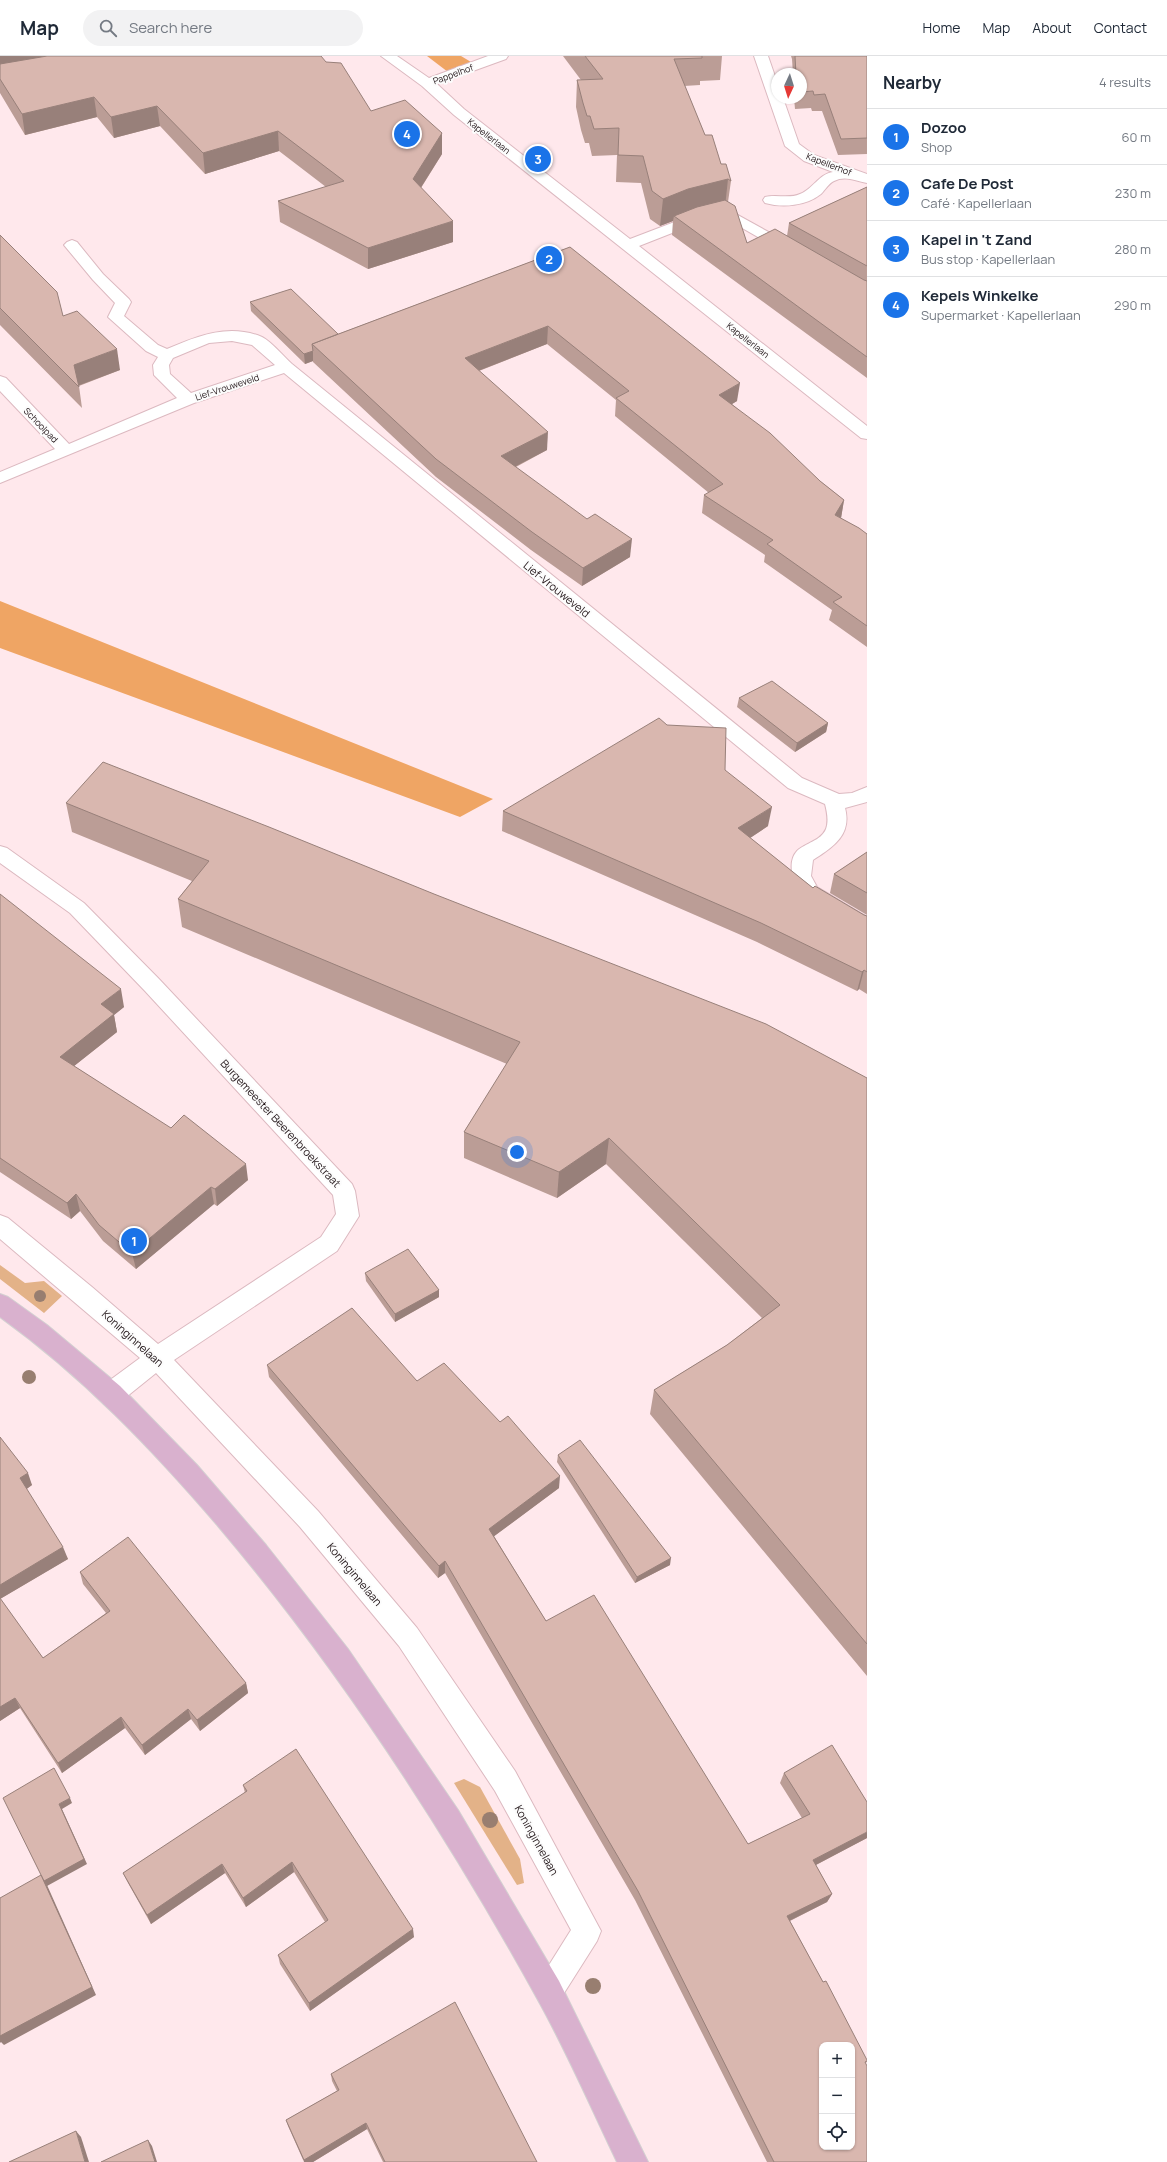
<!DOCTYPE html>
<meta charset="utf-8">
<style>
:root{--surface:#fff;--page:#f2f2f3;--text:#1f2937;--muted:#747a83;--line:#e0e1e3;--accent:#1a73e8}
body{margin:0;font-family:Manrope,sans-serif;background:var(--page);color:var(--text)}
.controls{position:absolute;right:12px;bottom:12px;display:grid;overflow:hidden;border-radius:8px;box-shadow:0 1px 3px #0004}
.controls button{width:36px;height:36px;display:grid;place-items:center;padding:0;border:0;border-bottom:1px solid var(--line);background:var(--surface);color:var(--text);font:20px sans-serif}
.compass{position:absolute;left:771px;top:12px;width:36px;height:36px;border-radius:50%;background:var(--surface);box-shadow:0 1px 3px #0004;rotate:184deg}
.you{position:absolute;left:517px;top:1096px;width:14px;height:14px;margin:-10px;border:3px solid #fff;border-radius:50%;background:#1a73e8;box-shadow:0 0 0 6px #1a73e833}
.badge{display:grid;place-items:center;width:26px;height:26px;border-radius:50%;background:var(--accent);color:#fff;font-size:13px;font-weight:700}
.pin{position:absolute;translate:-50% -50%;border:2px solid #fff;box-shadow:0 1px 4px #0006}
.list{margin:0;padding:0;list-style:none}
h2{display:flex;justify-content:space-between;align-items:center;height:52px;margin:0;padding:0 16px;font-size:17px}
h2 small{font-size:13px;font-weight:400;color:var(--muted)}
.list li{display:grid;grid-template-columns:26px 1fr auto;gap:12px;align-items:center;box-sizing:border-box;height:56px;padding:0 16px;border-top:1px solid var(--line)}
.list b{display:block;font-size:15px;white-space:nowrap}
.list p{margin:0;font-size:13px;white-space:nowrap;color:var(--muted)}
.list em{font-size:13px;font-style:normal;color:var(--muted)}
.icon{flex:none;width:22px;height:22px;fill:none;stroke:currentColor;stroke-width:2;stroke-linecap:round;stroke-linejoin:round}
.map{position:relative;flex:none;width:867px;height:2106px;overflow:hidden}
header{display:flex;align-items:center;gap:24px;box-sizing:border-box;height:56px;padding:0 20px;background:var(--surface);border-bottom:1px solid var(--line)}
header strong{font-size:19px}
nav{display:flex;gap:22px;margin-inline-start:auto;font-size:14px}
.search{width:280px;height:36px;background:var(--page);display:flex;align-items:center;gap:10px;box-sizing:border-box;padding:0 14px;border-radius:22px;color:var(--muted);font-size:15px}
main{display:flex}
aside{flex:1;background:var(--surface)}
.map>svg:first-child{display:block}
.green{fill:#e3b288}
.forest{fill:#efa564}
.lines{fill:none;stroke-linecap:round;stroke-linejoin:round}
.minor-casing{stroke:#dcb9c0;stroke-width:2}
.major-casing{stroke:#d3d0d1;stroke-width:2}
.minor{fill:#fff;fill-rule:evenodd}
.major{fill:#d9b1ce;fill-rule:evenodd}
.tree{fill:#987e70}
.wall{fill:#bb9d96}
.shaded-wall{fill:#98807a}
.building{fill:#d9b7af;stroke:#98807a;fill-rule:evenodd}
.labels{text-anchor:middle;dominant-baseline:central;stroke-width:4;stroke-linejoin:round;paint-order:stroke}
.far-street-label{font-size:9px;fill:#211518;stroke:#fcfcfc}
.street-label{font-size:11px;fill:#211518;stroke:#fcfcfc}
</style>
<header>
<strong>Map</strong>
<div class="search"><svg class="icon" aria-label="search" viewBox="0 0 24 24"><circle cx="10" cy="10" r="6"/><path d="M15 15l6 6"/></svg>Search here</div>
<nav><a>Home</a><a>Map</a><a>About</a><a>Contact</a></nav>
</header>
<main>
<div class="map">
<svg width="867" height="2106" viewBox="0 0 867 2106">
<rect width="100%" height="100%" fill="#ffe8ec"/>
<g class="green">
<path d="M0 1209 25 1227 44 1225 62 1240 44 1257 0 1223Z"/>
<path d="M464 1723 480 1731 520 1803 524 1827 517 1829 454 1727Z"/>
</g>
<g class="forest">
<path d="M427 0H461L471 6 448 16Z"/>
<path d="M0 545 493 743 460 761 0 592Z"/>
</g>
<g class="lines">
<defs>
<g id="minor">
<path d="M381 0H397L429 22 488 0H508L506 3 437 28 464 53 630 183 685 162 725 152 794 190 797 193 794 196H784L723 161 695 168 639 190 867 370V383L861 382 454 59 422 30Z"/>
<path d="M754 0H768L777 26V42H783L799 88 814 99 867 118V127C856 125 845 119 834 125 829 127 825 134 821 138 806 150 783 152 765 147L763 144 765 141C776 138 789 143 800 138 813 133 819 118 833 116L804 105 785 90Z"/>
<path d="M72 184 77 186 103 218 129 243 131 246 124 260 158 289 167 293C197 280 229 267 262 281 272 286 283 300 292 308L802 722 839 738 852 737 867 731V746L845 752C852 778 834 791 813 804L811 820 817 831 867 861V879L860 877C848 870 809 848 802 840 794 830 786 807 797 795 805 787 821 785 826 773 829 765 827 756 825 748L788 732 284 317 194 347 0 427V416L55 393 0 335V320L6 322 69 388 177 342 154 319 153 309 158 301 146 295 108 261 115 247 93 224 64 189 67 186ZM232 285 252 289 275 309 191 337 170 318 169 309 173 302 209 287Z"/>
<path d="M0 790 7 792 84 847 159 923 352 1128 355 1135 359 1160 337 1195 174 1304 318 1455 417 1572 515 1715 601 1875 597 1885 559 1945 549 1949 539 1945 535 1935 539 1925 571 1874 495 1735 399 1590 300 1471 156 1317 120 1346 111 1349 102 1346 99 1338 102 1330 140 1302 0 1183V1159L8 1162 92 1231 158 1288 321 1181 336 1158 333 1139 145 935 70 857 0 807Z"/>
</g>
<path id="major" d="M0 1238 8 1241 47 1269 120 1330 197 1409 266 1489 348 1593 458 1754 559 1925 648 2106H617C591 2052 567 1996 538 1944 446 1777 341 1615 218 1470 152 1393 82 1320 0 1261Z"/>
</defs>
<use href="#minor" class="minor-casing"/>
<use href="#major" class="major-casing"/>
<use href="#minor" class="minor"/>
<use href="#major" class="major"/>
</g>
<g class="tree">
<circle cx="40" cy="1240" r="6"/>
<circle cx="29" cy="1321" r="7"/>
<circle cx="490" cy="1764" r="8"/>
<circle cx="593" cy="1930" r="8"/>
</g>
<g class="wall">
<path d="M0 0 326 6 371 55 442 77V98L421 132 453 186 368 213 280 166 278 145 326 131 279 95 205 118 160 70 114 82 97 61 25 79 0 37Z"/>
<path d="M563 0H722L720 24 700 25V29L684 30 705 79 721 108 731 125 728 146 747 187 787 180 789 167 867 131V322L672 179 673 165 660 170 650 163 641 127 616 126 617 99 592 100 589 87H585L581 74 576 51 577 24H581Z"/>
<path d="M791 0H867V98L838 99 822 55H812L811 52 795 53 794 42H801V18H793L792 3Z"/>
<path d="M0 179 63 260 120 314 79 330 82 352 0 269Z"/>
<path d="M570 191 737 345 732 348 820 425 844 444 841 462 867 478V591L829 564 832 554 764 506 765 499 702 457 704 439 709 437 615 360 616 344 547 288 479 315 547 394 516 411 630 501 582 530 531 494 436 421 313 306V305L305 308 251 255 250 246 338 278Z"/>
<path d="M739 642 828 667 826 676 795 696 737 651Z"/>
<path d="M725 714 768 770 750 782 813 832 864 859 867 860V938L859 933 857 935 757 886 502 775 503 755Z"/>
<path d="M66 747 867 1022V1620L650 1358 654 1334 727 1289 762 1262 606 1108 557 1142 464 1102V1076L507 1008 182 871 178 843 192 825 72 776Z"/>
<path d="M867 796V859L830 837 834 818Z"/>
<path d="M0 838 124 951 114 959 117 976 74 1010 248 1124 217 1150 214 1148 136 1213 103 1185 80 1155 71 1163 0 1116Z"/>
<path d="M365 1217 439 1234V1241L395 1266 366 1225Z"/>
<path d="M267 1309 417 1325 559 1432 494 1480 546 1565 748 1788 802 1762 780 1727 784 1717 867 1782 816 1809 832 1838 827 1846 790 1865 823 1926 867 2006 865 2007 867 2106H767L635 1844 445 1517 438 1522 269 1321Z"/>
<path d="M0 1381 32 1429 26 1433 68 1503 0 1543 43 1602 106 1557 83 1528 80 1516 246 1627 248 1637 200 1675 191 1663 145 1699 125 1672 62 1717 20 1652 0 1665Z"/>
<path d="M558 1399 670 1509 635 1527 557 1406Z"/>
<path d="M243 1729 414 1881 310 1955 280 1908 278 1899 325 1866 294 1816 246 1851 225 1817 151 1868 128 1827 123 1817 245 1737Z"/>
<path d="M331 2018 537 2106H383L367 2073 313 2106H304L288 2070 286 2064 337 2035 332 2025Z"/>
</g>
<g class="shaded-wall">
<path d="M0 0H103L0 17Z"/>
<path d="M94 41 97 61 25 79 22 58Z"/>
<path d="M157 50 160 70 114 82 111 61Z"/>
<path d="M278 75 279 95 205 118 203 97Z"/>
<path d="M442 77V98L413 144V123Z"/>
<path d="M728 123 725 151 674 160 673 165 660 170 663 143 688 133Z"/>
<path d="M453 165V186L368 213V192Z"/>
<path d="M548 270 547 288 465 320V302Z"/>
<path d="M117 293 120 314 77 330 74 309Z"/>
<path d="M313 295V305L305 308 304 298Z"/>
<path d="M740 327 737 345 717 357 719 339Z"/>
<path d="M548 376 547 394 501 418V400Z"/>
<path d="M844 444 841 462 835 459Z"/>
<path d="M632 483 630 501 582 530 583 512Z"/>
<path d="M828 667 826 676 795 696 797 687Z"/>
<path d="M772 751 768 770 735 792 738 772Z"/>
<path d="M864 914 859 933 857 935 862 916Z"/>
<path d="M121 933 124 951 114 959 117 976 64 1018 60 1001 101 948Z"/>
<path d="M609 1082 606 1108 557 1142 559 1116Z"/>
<path d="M246 1108 248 1124 217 1150 215 1133Z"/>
<path d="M211 1131 214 1148 136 1213 132 1197Z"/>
<path d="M76 1138 80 1155 71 1163 67 1147Z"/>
<path d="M439 1234V1241L395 1266V1258Z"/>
<path d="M28 1417 32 1429 24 1435 20 1422Z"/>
<path d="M560 1420 559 1432 489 1484V1473Z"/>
<path d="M63 1491 68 1503 0 1543V1529Z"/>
<path d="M671 1502 670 1509 635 1527 637 1521Z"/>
<path d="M445 1505V1517L438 1522 439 1510Z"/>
<path d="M246 1627 248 1637 200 1675 197 1664Z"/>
<path d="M15 1642 20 1652 0 1665V1651Z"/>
<path d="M188 1653 191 1663 145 1699 142 1689Z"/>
<path d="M121 1661 125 1672 62 1717 58 1707Z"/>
<path d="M70 1742 72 1747 62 1753 87 1808 47 1830 44 1825 59 1748Z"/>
<path d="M867 1776V1782L808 1813 813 1804Z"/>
<path d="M292 1806 294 1816 246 1851 243 1842Z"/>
<path d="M222 1808 225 1817 151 1868 147 1859Z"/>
<path d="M41 1819 47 1829 96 1939 4 1989 1 1986 0 1987V1980Z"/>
<path d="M832 1838 827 1846 783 1868 787 1860Z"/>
<path d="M413 1873 414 1881 310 1955 309 1947Z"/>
<path d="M366 2067 367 2073 313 2106H304V2104Z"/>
<path d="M76 2075 81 2081 89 2106H85Z"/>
<path d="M148 2084 152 2090 157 2106H155Z"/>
</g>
<g class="building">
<path d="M47 0H321L326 6 341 7 371 55 405 44 442 77 413 123 453 165 368 192 278 145 344 125 278 75 203 97 157 50 111 61 94 41 22 58 0 23V8Z"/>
<path d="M585 0H702V2L674 3 705 79H712L721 108H726L731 125 728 123 688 133 663 143 652 135 643 100 618 99 619 72 594 73 590 60H587L583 47 577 24 603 23Z"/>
<path d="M795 0H867V82L841 83 825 38 814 39 813 35 801 36V18H796Z"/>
<path d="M867 131V210L789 167Z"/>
<path d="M725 144 735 150 747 187 775 173 864 224 867 225V301L674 160 697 151Z"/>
<path d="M0 179 57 236 63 260 77 255 117 293 74 309 79 331 0 252Z"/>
<path d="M570 191 740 327 719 339 770 377 820 425 844 444 835 459 859 472 867 478V570L833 546 842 541 767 488 773 484 704 439 723 428 616 342 629 335 548 270 465 302 548 376 501 400 587 463 595 458 632 483 583 512 532 476 436 403 312 288Z"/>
<path d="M291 233 338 278 312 288 313 295 304 298 250 246Z"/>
<path d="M772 625 828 667 797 687 739 642Z"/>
<path d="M659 662 667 669 726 672 725 714 772 751 738 772 813 832 815 830 864 859 867 860V916L864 914 862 916 761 867 503 755Z"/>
<path d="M103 706 269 771 434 838 766 968 867 1022V1588L654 1334 727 1289 780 1249 609 1082 559 1116 464 1076 520 986 178 843 209 805 66 747Z"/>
<path d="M867 796V837L834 818Z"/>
<path d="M0 838 121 933 101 948 114 958 60 1001 171 1072 184 1059 246 1108 215 1133 211 1131 132 1197 99 1169 76 1138 67 1147 0 1102Z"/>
<path d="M408 1193 439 1234 395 1258 365 1217Z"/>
<path d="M352 1252 417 1325 444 1307 500 1366 508 1360 560 1420 489 1473 546 1565 594 1539 748 1788 810 1758 784 1717 832 1689 867 1746V1776L813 1804 832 1838 787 1860 823 1926 826 1925 867 2004V2005L865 2006 867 2010V2106H774L638 1835 445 1505 439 1510 267 1309ZM822 1989H852V2091H822Z"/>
<path d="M0 1381 28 1417 20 1422 63 1491 0 1529Z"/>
<path d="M580 1384 671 1502 637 1521 558 1399Z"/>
<path d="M128 1481 246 1627 197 1664 188 1653 142 1689 121 1661 58 1707 15 1642 0 1651V1542L43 1602 110 1555 80 1516Z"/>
<path d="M296 1693 413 1873 309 1947 278 1899 328 1864 292 1806 243 1842 222 1808 147 1859 123 1817 247 1735 243 1729Z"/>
<path d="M54 1712 70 1742 59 1748 84 1803 44 1825 3 1742Z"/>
<path d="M41 1819 92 1931 0 1980V1842Z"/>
<path d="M455 1946 537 2106H385L366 2067 304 2104 286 2064 339 2034 331 2018Z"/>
<path d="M76 2075 85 2106H9Z"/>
<path d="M148 2084 155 2106H101Z"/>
</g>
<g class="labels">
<g class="far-street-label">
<text transform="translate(453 18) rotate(-20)">Pappelhof</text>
<text transform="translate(489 80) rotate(38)">Kapellerlaan</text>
<text transform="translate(829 108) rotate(21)">Kapellerhof</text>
<text transform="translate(748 284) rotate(38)">Kapellerlaan</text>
<text transform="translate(227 331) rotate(-18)">Lief-Vrouweveld</text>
<text transform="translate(41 369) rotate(46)">Schoolpad</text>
</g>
<g class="street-label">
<text transform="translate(557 533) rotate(39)">Lief-Vrouweveld</text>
<text transform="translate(281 1067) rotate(47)">Burgemeester Beerenbroekstraat</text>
<text transform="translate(133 1282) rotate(42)">Koninginnelaan</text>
<text transform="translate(355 1518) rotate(50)">Koninginnelaan</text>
<text transform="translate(537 1784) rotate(61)">Koninginnelaan</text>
</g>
</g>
</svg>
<div class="controls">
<button>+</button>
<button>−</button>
<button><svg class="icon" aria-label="locate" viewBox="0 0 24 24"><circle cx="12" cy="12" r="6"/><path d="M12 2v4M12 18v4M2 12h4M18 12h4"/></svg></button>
</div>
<svg class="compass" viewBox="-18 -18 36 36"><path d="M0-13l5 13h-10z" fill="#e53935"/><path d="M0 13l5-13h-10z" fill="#747a83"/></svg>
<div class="you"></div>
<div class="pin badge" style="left:134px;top:1185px">1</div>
<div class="pin badge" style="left:549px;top:203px">2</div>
<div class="pin badge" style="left:538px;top:103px">3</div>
<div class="pin badge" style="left:407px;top:78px">4</div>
</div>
<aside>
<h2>Nearby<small>4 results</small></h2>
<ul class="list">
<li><span class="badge">1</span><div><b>Dozoo</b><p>Shop</p></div><em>60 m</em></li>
<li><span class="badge">2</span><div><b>Cafe De Post</b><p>Café · Kapellerlaan</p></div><em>230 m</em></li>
<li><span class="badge">3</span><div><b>Kapel in 't Zand</b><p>Bus stop · Kapellerlaan</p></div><em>280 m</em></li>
<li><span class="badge">4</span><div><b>Kepels Winkelke</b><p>Supermarket · Kapellerlaan</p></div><em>290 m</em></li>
</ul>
</aside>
</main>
